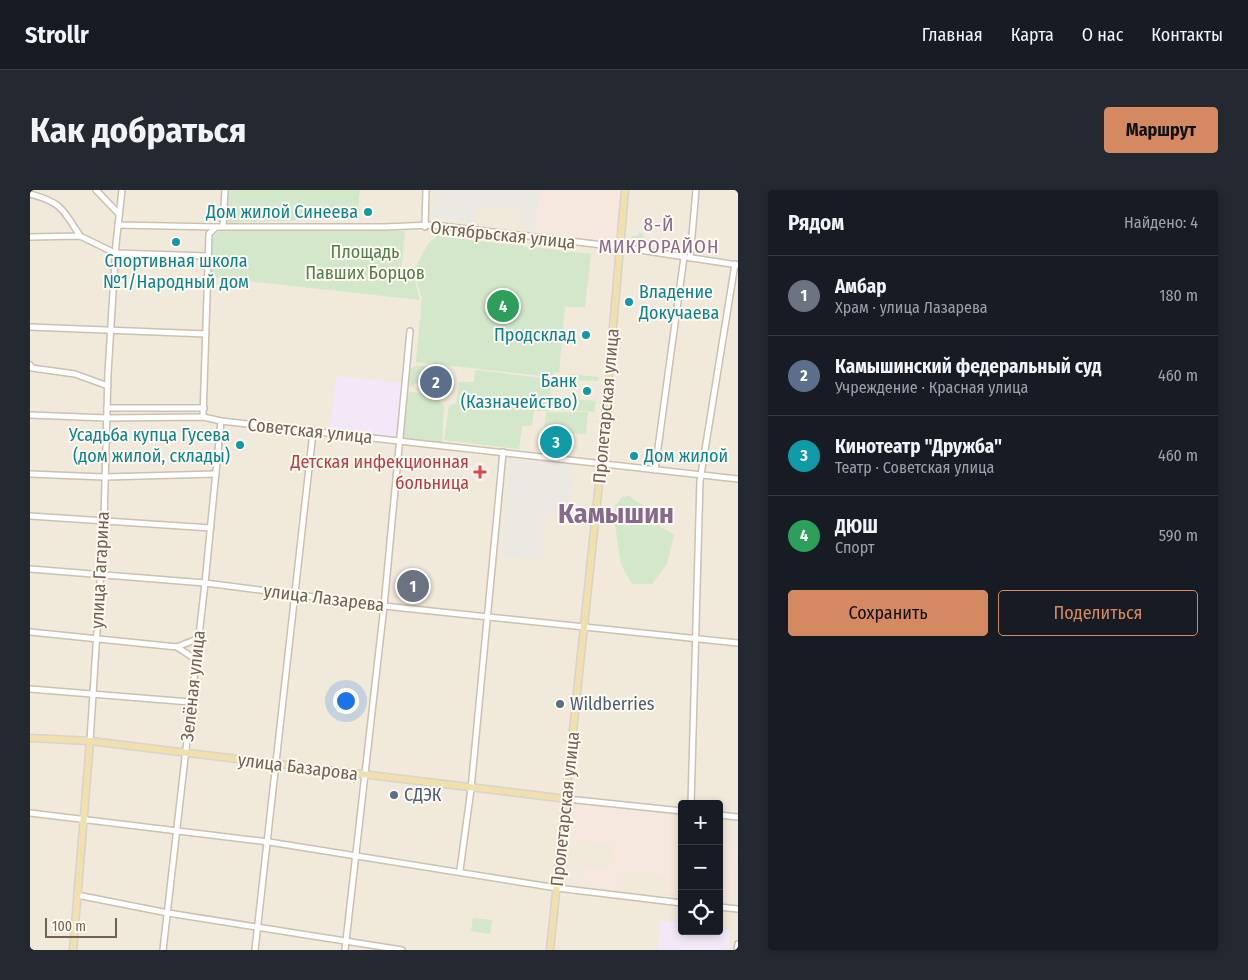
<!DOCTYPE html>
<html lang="ru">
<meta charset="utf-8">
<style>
:root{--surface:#171b24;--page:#242831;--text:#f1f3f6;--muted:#9ea1a6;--line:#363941;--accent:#d48960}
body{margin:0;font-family:"Fira Sans Condensed",sans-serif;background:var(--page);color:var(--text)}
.controls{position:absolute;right:15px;bottom:15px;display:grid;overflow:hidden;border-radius:5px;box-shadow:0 2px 8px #0003}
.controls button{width:45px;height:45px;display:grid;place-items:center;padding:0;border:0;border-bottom:1px solid var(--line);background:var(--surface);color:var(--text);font:25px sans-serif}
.scale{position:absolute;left:15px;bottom:12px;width:72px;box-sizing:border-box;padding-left:5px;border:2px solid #736151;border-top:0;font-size:14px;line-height:18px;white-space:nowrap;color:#736151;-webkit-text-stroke:4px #fdfaf1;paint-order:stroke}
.you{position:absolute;left:315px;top:510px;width:18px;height:18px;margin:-12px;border:4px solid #fff;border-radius:50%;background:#1a73e8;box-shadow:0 0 0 8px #1a73e833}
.badge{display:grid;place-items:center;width:32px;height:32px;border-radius:50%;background:var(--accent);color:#fff;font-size:16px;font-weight:700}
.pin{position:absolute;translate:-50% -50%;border:2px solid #fff;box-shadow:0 1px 5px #0006}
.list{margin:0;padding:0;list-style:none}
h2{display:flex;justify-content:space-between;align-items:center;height:65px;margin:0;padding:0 20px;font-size:21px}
h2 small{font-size:16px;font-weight:400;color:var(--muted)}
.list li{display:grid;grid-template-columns:32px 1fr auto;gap:15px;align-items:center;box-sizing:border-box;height:80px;padding:0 20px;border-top:1px solid var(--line)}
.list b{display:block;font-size:19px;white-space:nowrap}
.list p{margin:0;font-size:16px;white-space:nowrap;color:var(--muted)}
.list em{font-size:16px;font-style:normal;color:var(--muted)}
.actions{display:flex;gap:10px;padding:15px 20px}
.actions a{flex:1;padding:11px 0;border:1px solid var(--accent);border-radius:5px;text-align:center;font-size:18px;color:var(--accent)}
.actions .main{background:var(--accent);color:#111}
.icon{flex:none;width:28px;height:28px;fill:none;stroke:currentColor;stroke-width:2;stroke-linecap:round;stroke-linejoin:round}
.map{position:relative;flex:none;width:708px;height:760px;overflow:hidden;border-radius:5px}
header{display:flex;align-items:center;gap:30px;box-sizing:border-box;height:70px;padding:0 25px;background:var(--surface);border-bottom:1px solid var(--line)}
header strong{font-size:24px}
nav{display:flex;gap:28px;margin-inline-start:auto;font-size:18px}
.intro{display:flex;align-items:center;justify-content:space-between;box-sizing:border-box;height:120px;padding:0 30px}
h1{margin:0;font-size:35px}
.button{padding:12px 22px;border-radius:5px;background:var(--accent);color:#111;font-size:18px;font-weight:700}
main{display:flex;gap:30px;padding:0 30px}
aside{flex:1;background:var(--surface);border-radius:5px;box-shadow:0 2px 8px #0003}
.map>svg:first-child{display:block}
.residential{fill:#f1e9da;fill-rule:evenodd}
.commercial{fill:#f6e8de}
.industrial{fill:#ece9e3}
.education{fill:#f3e8f7}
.green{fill:#d3e7cb}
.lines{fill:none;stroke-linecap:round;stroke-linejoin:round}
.minor-casing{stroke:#cbc0b2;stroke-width:8}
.major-casing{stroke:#d8d3ce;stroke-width:9}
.minor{stroke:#fff;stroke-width:5}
.major{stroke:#f0e0ac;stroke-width:6}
.culture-dot{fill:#0f9aa8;stroke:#fdfaf1;stroke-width:2}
.health-dot{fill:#e0444e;stroke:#fdfaf1;stroke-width:2}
.service-dot{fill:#5c6f8a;stroke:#fdfaf1;stroke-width:2}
.labels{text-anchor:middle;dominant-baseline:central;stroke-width:4;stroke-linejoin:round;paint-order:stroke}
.culture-label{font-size:18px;fill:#0d838f;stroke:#fdfaf1;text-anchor:end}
.street-label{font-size:18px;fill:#736151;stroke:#fdfaf1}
.park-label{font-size:18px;fill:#557c4e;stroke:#fdfaf1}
.health-label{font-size:18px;fill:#be3a42;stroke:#fdfaf1;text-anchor:end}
.service-label{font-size:18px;fill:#4e5e75;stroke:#fdfaf1;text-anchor:start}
.neighbourhood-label{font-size:19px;letter-spacing:1px;fill:#87698d;stroke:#fdfaf1}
.town-label{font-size:28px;font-weight:bold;fill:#87698d;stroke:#fdfaf1}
</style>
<header>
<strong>Strollr</strong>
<nav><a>Главная</a><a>Карта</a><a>О нас</a><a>Контакты</a></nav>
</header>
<div class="intro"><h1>Как добраться</h1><a class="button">Маршрут</a></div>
<main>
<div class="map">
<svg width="708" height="760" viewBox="0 0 708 760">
<rect width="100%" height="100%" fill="#faf6eb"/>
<path class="residential" d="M0 0H708V760H0ZM652 614H689V741H652Z"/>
<g class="commercial">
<path d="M510 0H590L585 53 504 40Z"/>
<path d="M549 614 652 626V705L633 702 635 686 593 680 589 700 550 695 552 677 580 678 583 655 540 651 545 617Z"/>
<path d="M689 655 708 657 702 711 689 710Z"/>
</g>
<g class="industrial">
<path d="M404 0H510L504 40 490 38 492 21 447 16 445 32 401 27Z"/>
<path d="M480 269 544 275 538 325 515 322 511 368 472 366Z"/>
</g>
<g class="education">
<path d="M306 186 371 193 368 247 300 241Z"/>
<path d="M631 731 652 733V741H689V739L701 740 699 760H627Z"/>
</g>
<g class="green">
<path d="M192 0H330L327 28 189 33Z"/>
<path d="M189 41H375L371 85 384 87 390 110 181 87 182 48Z"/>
<path d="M609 42 614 45 611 57 603 56 602 46H608Z"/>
<path d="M407 46 561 64 555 117H535L529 183 524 182 523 187 386 172 392 108 383 81 398 54Z"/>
<path d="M385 176H410L416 180 395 179 393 195 384 193V197L379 196 381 178Z"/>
<path d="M445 180 521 189 520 221H504L502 236H492L489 259 414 250 419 216 426 213 429 192H444Z"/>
<path d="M537 184 569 187 568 191H563L562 188 561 191 540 189Z"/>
<path d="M378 202 397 203 400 207 409 208 410 212 414 216 412 253 373 248Z"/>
<path d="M535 208 566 211 564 222 532 219V213L549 215V212L537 211Z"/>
<path d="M516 222H558L556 244 514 242Z"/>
<path d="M599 306 616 318 620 330 644 345 637 374 622 394H602L591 374 585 334V316L592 307Z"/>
<path d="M443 728 462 730 460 744 441 741Z"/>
</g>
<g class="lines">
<defs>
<g id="minor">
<path d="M66 0 89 24"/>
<path d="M0 4C31 12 33 19 50 46"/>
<path d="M88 35 186 37"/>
<path d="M193 35 195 0"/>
<path d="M395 37 396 0"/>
<path d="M0 47 50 46 85 63 178 66"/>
<path d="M660 68 666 0"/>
<path d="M0 137 176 144"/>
<path d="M0 175 2 178 45 184 78 196"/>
<path d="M77 218H174"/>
<path d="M0 225 77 228 173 227 191 231 708 289"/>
<path d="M173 227 179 44 186 37H353L403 35 590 57 708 75"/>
<path d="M625 280 654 67"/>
<path d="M0 284 74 287 186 284"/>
<path d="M0 326 181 338"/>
<path d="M0 379 175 393 354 416 708 453"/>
<path d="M0 442 147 457 167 449"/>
<path d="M147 457 165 469"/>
<path d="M0 499 160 512"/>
<path d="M60 551 74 331 78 183 86 54 92 0"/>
<path d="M537 609 652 621"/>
<path d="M661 614 670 291 705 74"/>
<path d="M0 623 239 652 527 698 652 713"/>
<path d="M689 625 708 627"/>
<path d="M430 680 441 599 473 262"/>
<path d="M47 705 138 723 372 760"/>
<path d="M689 717 708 719"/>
<path d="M133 760 175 393 191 231"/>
<path d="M225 760 283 242"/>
<path d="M315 760 354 416 380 141"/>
<path d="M707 760 708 754"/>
</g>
<g id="major">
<path d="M0 548 60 551 537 609"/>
<path d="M43 760 60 551"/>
<path d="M520 760 571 274 595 0"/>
</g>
</defs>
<use href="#minor" class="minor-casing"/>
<use href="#major" class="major-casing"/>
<use href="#minor" class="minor"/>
<use href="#major" class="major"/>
</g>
<g class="culture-dot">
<circle cx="338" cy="22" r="5"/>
<circle cx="146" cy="52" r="5"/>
<circle cx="599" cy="112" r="5"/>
<circle cx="556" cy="145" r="5"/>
<circle cx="557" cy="201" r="5"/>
<circle cx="210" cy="255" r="5"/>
<circle cx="604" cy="266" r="5"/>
</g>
<path class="health-dot" d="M447.5 274.5h5v5h5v5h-5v5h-5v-5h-5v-5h5z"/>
<g class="service-dot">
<circle cx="530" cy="514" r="5"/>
<circle cx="364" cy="605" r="5"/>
</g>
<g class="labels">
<g class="culture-label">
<text x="328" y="22">Дом жилой Синеева</text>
<text x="146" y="71" text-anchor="middle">Спортивная школа<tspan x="146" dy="21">№1/Народный дом</tspan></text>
<text x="609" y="102" text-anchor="start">Владение<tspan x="609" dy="21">Докучаева</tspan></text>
<text x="546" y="145">Продсклад</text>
<text x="547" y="191">Банк<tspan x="547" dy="21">(Казначейство)</tspan></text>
<text x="200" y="245">Усадьба купца Гусева<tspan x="200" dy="21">(дом жилой, склады)</tspan></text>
<text x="614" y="266" text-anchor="start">Дом жилой</text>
</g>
<g class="street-label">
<text transform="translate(473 45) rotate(6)">Октябрьская улица</text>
<text transform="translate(576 216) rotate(-85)">Пролетарская улица</text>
<text transform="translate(280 241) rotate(6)">Советская улица</text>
<text transform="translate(70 380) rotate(-87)">улица Гагарина</text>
<text transform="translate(294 408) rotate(7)">улица Лазарева</text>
<text transform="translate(163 496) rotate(-84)">Зелёная улица</text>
<text transform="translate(268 577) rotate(7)">улица Базарова</text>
<text transform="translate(535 619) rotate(-84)">Пролетарская улица</text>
</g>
<g class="park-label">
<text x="335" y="62">Площадь<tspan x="335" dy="21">Павших Борцов</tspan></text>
</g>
<g class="health-label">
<text x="439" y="272">Детская инфекционная<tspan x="439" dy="21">больница</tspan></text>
</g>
<g class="service-label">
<text x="540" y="514">Wildberries</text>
<text x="374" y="605">СДЭК</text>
</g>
<g class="neighbourhood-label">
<text x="629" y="34">8-Й<tspan x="629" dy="22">МИКРОРАЙОН</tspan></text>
</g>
<g class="town-label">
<text x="586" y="323">Камышин</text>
</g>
</g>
</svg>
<div class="controls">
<button>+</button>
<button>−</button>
<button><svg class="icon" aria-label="locate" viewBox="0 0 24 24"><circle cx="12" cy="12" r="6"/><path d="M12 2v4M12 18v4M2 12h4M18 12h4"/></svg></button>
</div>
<div class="scale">100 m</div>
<div class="you"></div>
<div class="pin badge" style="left:383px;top:396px;background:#6b7280">1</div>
<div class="pin badge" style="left:406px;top:192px;background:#5c6f8a">2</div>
<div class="pin badge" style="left:526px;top:252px;background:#0f9aa8">3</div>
<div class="pin badge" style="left:473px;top:116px;background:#2e9e5b">4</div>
</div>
<aside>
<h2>Рядом<small>Найдено: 4</small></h2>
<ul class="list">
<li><span class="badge" style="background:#6b7280">1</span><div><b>Амбар</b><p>Храм · улица Лазарева</p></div><em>180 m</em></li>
<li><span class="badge" style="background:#5c6f8a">2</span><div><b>Камышинский федеральный суд</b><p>Учреждение · Красная улица</p></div><em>460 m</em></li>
<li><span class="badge" style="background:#0f9aa8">3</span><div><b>Кинотеатр &quot;Дружба&quot;</b><p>Театр · Советская улица</p></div><em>460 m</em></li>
<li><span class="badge" style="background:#2e9e5b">4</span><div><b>ДЮШ</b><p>Спорт</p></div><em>590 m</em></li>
</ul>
<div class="actions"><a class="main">Сохранить</a><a>Поделиться</a></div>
</aside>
</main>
